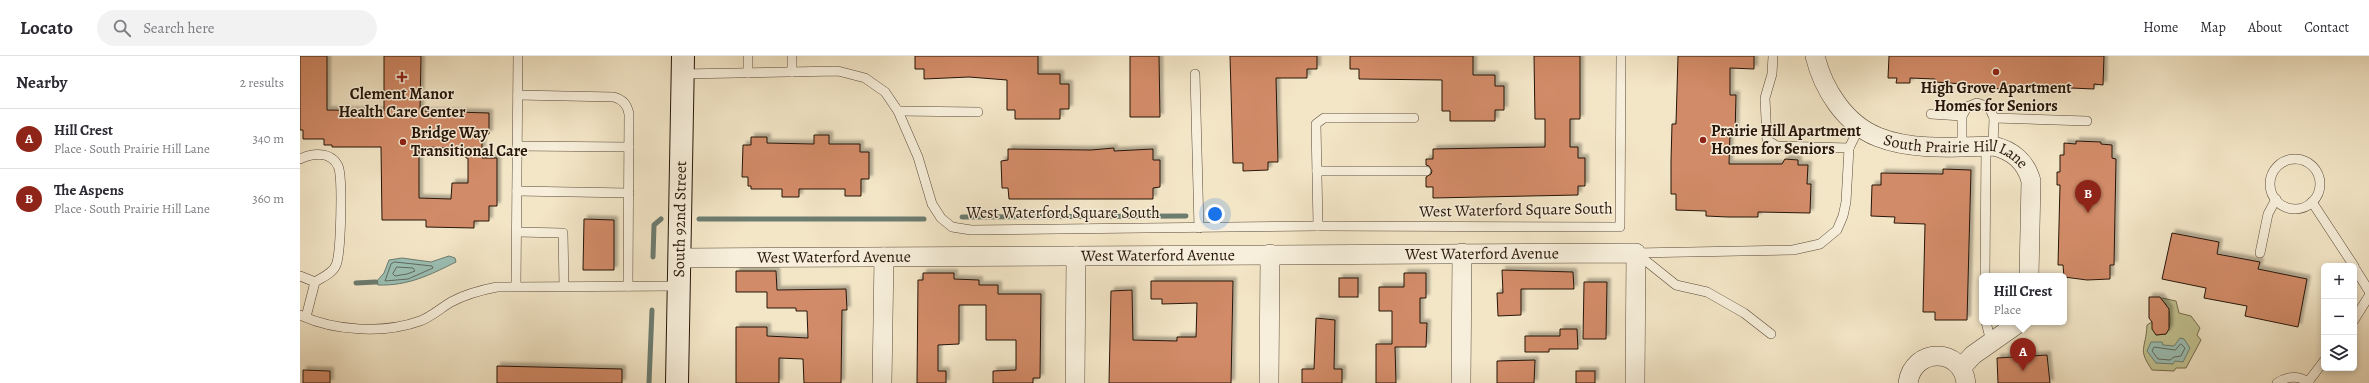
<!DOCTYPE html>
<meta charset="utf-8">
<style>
:root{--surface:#fff;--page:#f2f2f3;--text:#2b2b33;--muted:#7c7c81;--line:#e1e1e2;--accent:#8f2418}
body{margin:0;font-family:Alegreya,serif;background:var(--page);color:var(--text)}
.controls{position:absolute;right:12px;bottom:12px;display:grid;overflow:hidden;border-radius:6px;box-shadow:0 2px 6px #0003}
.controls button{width:36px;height:36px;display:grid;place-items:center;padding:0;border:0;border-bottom:1px solid var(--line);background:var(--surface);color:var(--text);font:20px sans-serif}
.you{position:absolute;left:915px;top:158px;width:14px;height:14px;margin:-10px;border:3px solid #fff;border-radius:50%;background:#1a73e8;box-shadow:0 0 0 6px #1a73e833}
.badge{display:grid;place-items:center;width:26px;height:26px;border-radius:50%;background:var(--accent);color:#fff;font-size:13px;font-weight:700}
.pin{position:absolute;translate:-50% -33px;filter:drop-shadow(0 1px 2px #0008)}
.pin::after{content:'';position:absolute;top:21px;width:14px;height:12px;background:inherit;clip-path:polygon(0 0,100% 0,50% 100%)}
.popup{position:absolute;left:1679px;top:217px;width:88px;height:52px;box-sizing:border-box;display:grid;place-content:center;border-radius:6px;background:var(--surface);filter:drop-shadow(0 1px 3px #0005);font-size:13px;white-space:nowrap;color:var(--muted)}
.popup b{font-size:15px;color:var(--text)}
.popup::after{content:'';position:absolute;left:50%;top:100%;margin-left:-8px;border:8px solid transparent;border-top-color:var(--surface)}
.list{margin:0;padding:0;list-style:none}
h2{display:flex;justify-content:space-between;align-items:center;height:52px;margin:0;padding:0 16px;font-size:17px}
h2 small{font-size:13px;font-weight:400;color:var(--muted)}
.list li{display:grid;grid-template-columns:26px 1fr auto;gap:12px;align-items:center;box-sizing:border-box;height:60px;padding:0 16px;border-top:1px solid var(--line)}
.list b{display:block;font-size:15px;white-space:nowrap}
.list p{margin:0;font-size:13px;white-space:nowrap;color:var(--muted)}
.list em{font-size:13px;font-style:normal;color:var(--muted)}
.icon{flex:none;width:22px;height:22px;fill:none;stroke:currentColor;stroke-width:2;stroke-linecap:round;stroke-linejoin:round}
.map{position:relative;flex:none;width:2069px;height:327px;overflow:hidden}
header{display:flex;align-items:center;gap:24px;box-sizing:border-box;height:56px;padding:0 20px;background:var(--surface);border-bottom:1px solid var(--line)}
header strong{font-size:19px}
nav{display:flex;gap:22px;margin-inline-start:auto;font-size:14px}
.search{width:280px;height:36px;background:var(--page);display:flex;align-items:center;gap:10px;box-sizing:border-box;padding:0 14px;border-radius:22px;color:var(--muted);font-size:15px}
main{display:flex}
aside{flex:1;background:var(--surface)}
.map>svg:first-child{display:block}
.green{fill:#c2c391;stroke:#746c4d}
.water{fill:#9bc0b5;stroke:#6c7c70}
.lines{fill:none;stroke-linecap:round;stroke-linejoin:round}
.shore{stroke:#606a5f;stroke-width:1}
.stream{stroke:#6c7c70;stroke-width:5}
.building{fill:#d28b68;stroke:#261509;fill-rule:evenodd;filter:url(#shadow)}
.lane-casing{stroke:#594938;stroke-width:10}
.street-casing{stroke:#594938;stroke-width:20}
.secondary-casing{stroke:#261509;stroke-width:24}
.lane{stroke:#f7efdb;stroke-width:9}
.street{stroke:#f7efdb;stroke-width:19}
.secondary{stroke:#f7efdb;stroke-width:22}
.poi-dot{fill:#8f2418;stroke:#f7efdb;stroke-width:1.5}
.labels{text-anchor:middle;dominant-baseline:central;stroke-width:3;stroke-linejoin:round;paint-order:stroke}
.poi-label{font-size:16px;font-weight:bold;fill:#261509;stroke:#f7efdb}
.street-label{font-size:16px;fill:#261509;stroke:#f7efdb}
</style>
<header>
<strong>Locato</strong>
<div class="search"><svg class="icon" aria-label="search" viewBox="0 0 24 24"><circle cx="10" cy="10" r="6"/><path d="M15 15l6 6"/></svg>Search here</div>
<nav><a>Home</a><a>Map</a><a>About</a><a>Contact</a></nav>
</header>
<main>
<aside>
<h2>Nearby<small>2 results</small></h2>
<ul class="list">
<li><span class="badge">A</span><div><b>Hill Crest</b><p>Place · South Prairie Hill Lane</p></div><em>340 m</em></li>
<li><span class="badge">B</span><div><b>The Aspens</b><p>Place · South Prairie Hill Lane</p></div><em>360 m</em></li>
</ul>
</aside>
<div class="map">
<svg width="2069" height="327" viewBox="0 0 2069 327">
<defs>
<filter id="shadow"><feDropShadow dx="3.5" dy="-3.5" stdDeviation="1" flood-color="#0004"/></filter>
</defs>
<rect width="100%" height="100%" fill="#f3e6c7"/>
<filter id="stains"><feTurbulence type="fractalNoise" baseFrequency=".005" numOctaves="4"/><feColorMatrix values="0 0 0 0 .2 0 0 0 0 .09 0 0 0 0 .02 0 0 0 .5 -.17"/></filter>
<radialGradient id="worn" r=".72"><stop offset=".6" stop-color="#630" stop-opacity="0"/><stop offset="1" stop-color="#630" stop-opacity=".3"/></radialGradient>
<path class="green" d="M1862 242 1876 245 1879 257 1891 260 1900 272 1897 279 1901 284 1886 312H1876L1874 315 1852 314C1837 292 1846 294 1847 269L1852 266 1856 279 1866 278C1872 269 1871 255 1865 247H1860L1859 244Z"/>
<g class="water">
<path d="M149 200 155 202 156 206C130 219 108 230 78 229L76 226 84 217 89 204 102 202 131 206Z"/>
<path d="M1880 282 1884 283 1890 292 1883 306 1875 305 1873 308 1856 307 1847 295 1851 286H1862L1863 289 1874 290Z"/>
</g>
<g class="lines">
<g class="shore">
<path d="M95 206 132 210 133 212 108 223 85 225 91 208Z"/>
<path d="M97 211 113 212 115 215 107 218 95 220 93 218Z"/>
<path d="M1881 288 1885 292 1881 300 1874 301 1870 304 1858 303 1852 295 1854 291 1875 294Z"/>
</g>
<g class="stream">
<path d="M662 161 886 160"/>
<path d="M399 163H624"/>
<path d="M353 201 354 169 361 163"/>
<path d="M56 227 76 226"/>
<path d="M349 327 352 254"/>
</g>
</g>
<g class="building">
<path d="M0 0H27V54L84 55V0H121L120 55 189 57V78H182V102H197V150H189V165H174V172L126 171V164H82L81 91H32V89H24V83H3V74H0ZM119 91 166 92V102H168V127H152L151 143 119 142Z"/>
<path d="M615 0H738V18H760V28H769V53H760V63H715V54H707V24L669 21 624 23V13H615Z"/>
<path d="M830 0H859L860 61H830Z"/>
<path d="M930 0H1017V13H1007V22H976L978 106H968V114L943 115V107H933Z"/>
<path d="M1050 0H1173V19H1195V30H1204V54H1195V65H1150V55H1142V24L1059 23V13H1050Z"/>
<path d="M1234 0H1280V63H1270V91H1278V102H1285V130H1278V139L1133 142V131H1126V121L1131 118 1132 115 1129 110 1126 109V103H1133V93L1245 91V63H1235Z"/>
<path d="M1378 0H1454V13L1430 12V39H1436L1435 79H1430L1429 108H1482L1485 103 1498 104V109H1508L1507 128H1511L1510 157 1458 156V161H1428L1406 160V155L1376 154V138H1371V105L1372 68H1376Z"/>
<path d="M1589 0H1804L1803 29 1794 28V33L1702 29 1701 33 1690 32V35L1663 31V28L1635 26V23L1610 22V27H1596L1597 22H1588Z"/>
<path d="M514 79H529V88H560V96H569V123H561V140H545V133H499V141H482V133H451V130H448V121H442L443 89H451V81H467V87L514 88Z"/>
<path d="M1776 85 1801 86V88L1812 89V102L1816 103 1814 209H1810V223L1787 224 1764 221 1763 209H1758L1760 129H1757V116H1760V99H1764V87L1776 88Z"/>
<path d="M814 92V95L853 93V104H860V131L853 132V143H709L708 132H702L701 105 708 104V93L791 94Z"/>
<path d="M1643 113 1671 114 1667 264H1635V256H1623L1625 168 1594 167 1595 161 1571 160 1572 129H1581V117L1643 118Z"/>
<path d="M284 163 314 164V214H283Z"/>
<path d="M1872 177 1919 186 1917 198 1960 206 1958 213 2007 223 1998 271 1945 260 1947 250 1904 242 1906 232 1862 223Z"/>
<path d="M1202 214 1273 216 1274 233H1221V259L1198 260 1197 237H1203Z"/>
<path d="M436 215H476L477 234 546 233 547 254H542L541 327H504L503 303 479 302V327H436V271H467V280L508 282 507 255H496V252H467V236H436Z"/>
<path d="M623 217H654V223L679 224V229H698V238H741L740 322H733V327H693V315L716 314V284H686V249H659V288L638 289V315H646V327H617L618 224H623Z"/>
<path d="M1104 217H1126V242H1120V267H1127L1126 291H1095L1096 327H1076V288H1092V255H1079V231H1104Z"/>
<rect x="1039" y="222" width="19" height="19"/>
<path d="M851 225H933L931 327H809L811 235 832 234 833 284 877 285V281H896L897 247 862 248V243H851Z"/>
<path d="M1284 226H1307L1306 283H1283Z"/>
<path d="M1849 241H1860L1869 253V273L1866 278 1856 279 1852 273V266L1849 262Z"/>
<path d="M1016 262 1035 264 1034 313H1042V327H1002V313H1014Z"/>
<path d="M1260 273H1277L1278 293H1249V296H1225V280H1260Z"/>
<path d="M1747 299 1750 327H1698L1697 302Z"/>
<path d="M1235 304 1234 327H1197V305Z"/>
<path d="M197 310 322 313V327H197Z"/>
<path d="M3 314 30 315V327H3Z"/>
<rect x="1276" y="315" width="19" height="12"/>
</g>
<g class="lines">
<defs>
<g id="lane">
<path d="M1473 0 1472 18 1465 42 1467 84 1477 90 1549 92 1560 70"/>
<path d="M492 16V0"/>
<path d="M448 17V0"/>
<path d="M382 18 538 15 565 22 585 36 598 55 618 101 632 148 641 162 652 171 671 174 1018 170 1320 171 1321 0"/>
<path d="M895 18 899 172"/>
<path d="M218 39 314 41C323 44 327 48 329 58L328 230"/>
<path d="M598 55 678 56"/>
<path d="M1631 58 1662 60"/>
<path d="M1694 62 1787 65"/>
<path d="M217 90 329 91"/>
<path d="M1662 91V60L1667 51 1677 47 1689 51 1694 62 1693 90"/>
<path d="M0 103C12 97 31 95 38 110 43 120 41 198 36 209 33 217 23 221 15 226L6 261"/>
<circle cx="1995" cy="128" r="25"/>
<path d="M1017 115H1126"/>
<path d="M217 135 329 137"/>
<path d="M2012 146 2054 210"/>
<path d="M1018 170 1016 68 1024 62H1114"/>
<path d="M217 176 263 177 264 230"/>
<path d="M1336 197 1493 194 1520 188 1537 174 1543 160 1546 146 1549 92"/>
<path d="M1336 197 1376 229 1407 236 1444 257 1471 278"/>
<path d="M1960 197 1968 158 1976 143"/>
<path d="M2054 211 2069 235"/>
<path d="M0 220 15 226"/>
<path d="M1685 220 1686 90"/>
<path d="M216 230 218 0"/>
<path d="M0 259C34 275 84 278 120 265 131 261 141 252 151 246 166 238 181 234 197 231L379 230"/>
<path d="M2054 264 2069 240"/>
<path d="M1686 266 1691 286"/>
<path d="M2008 326 2024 305"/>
<path d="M1977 327C1987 320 1999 319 2009 327"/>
</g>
<g id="street">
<path id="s1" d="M1515 0C1523 33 1545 68 1578 81 1613 95 1657 91 1693 90 1712 94 1726 106 1731 125L1729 220"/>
<path id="s2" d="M380 202 1336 197 1335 327"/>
<path d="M1661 312 1673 299 1720 266"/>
<path d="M582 327 584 201"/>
<path d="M775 327 776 200"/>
<path d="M969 327 970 198"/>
<path d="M1161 327 1162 197"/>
<path d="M1608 327C1613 291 1662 291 1666 327"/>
</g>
<g id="secondary">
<path id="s3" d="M377 327 383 0"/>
</g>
</defs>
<use href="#lane" class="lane-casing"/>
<use href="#street" class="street-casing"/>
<use href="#secondary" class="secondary-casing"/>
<use href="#lane" class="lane"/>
<use href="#street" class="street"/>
<use href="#secondary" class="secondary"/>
</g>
<g class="poi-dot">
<circle cx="1696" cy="16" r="4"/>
<path d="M100 15h4v4h4v4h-4v4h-4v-4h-4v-4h4z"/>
<circle cx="1403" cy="84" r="4"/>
<circle cx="103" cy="86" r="4"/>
</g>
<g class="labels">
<g class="poi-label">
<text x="1696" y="32">High Grove Apartment<tspan x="1696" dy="18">Homes for Seniors</tspan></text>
<text x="102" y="38">Clement Manor<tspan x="102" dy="18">Health Care Center</tspan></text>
<text x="1411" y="75" text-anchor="start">Prairie Hill Apartment<tspan x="1411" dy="18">Homes for Seniors</tspan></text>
<text x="111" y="77" text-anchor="start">Bridge Way<tspan x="111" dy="18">Transitional Care</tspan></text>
</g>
<g class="street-label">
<text stroke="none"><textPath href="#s1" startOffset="187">South Prairie Hill Lane</textPath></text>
<text transform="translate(1216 154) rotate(-1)">West Waterford Square South</text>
<text x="763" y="157">West Waterford Square South</text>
<text stroke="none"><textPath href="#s3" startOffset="164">South 92nd Street</textPath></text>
<text stroke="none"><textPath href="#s2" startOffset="802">West Waterford Avenue</textPath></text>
<text stroke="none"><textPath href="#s2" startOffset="478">West Waterford Avenue</textPath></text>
<text stroke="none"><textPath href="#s2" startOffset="154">West Waterford Avenue</textPath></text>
</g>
</g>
<rect width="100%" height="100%" filter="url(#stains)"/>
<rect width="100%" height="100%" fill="url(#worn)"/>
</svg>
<div class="controls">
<button>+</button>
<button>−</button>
<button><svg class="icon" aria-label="layers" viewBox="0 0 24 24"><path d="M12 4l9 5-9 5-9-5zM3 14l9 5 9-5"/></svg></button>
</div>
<div class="you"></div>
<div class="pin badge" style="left:1723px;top:315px">A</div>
<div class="popup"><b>Hill Crest</b>Place</div>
<div class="pin badge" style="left:1788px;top:157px">B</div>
</div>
</main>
